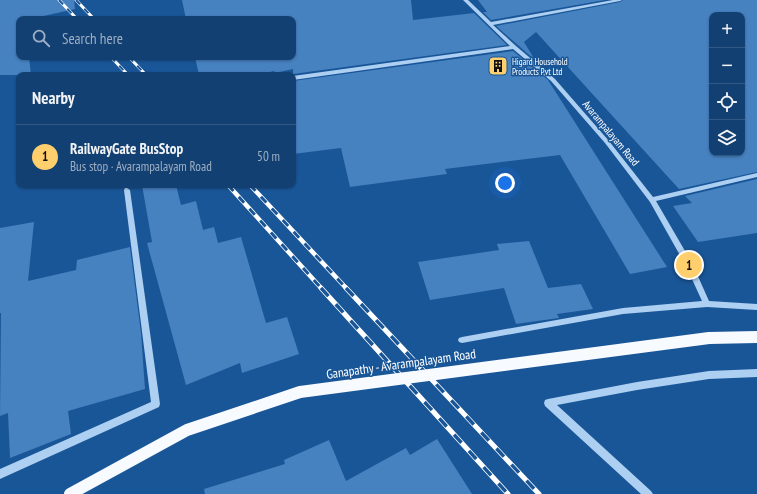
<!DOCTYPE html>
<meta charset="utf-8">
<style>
:root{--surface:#134072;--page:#204b7a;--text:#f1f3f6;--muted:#9dafc4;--line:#325984;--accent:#ffce6d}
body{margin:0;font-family:"PT Sans Narrow",sans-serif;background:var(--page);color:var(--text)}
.controls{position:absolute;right:12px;top:12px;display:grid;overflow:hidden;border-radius:8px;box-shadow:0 1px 3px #0004}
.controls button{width:36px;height:36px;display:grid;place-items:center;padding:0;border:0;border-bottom:1px solid var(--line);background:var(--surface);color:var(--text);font:20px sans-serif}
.you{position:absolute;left:505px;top:183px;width:14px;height:14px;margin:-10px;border:3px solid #fff;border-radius:50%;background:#1a73e8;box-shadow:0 0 0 6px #1a73e833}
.badge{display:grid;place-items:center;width:26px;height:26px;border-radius:50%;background:var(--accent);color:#111;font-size:13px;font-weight:700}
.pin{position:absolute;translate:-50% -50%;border:2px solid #fff;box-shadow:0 1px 4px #0006}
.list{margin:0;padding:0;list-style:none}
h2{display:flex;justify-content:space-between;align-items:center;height:52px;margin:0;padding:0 16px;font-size:17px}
h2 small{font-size:13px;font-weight:400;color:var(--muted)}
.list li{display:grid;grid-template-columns:26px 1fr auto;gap:12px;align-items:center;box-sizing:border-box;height:64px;padding:0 16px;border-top:1px solid var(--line)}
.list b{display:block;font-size:15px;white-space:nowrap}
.list p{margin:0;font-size:13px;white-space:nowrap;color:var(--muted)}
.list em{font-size:13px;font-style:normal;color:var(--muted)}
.icon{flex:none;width:22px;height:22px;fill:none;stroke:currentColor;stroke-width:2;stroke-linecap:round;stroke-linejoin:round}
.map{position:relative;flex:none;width:757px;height:494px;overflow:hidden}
.search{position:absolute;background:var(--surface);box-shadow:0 1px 3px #0004;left:16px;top:16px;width:280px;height:44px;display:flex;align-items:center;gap:10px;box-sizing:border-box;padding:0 14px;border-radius:8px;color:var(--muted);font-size:15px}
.panel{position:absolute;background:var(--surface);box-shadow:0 1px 3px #0004;left:16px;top:72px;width:280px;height:116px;border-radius:8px}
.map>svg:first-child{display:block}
.building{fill:#4681c0;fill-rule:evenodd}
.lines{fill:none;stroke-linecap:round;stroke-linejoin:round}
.minor{fill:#adcff1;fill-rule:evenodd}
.rail-far2-casing{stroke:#fff;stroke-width:3}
.rail-far1-casing{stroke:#fff;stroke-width:4.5}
.rail-casing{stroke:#fff;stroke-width:5}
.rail-far2{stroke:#195698;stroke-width:2;stroke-dasharray:6;stroke-linecap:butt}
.rail-far1{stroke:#195698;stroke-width:3;stroke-dasharray:8;stroke-linecap:butt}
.rail{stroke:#195698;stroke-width:3.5;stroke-dasharray:11;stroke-linecap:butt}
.major-bridge{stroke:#f7faff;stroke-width:12}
.labels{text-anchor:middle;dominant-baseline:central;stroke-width:3;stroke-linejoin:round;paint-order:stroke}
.far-poi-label{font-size:9px;fill:#fff;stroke:#195698;text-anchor:start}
.street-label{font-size:11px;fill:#fff;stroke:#195698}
.near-street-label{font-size:13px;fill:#fff;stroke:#195698}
</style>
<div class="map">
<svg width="757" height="494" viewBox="0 0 757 494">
<rect width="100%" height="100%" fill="#195698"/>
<g class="building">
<path d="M0 0H74L75 9 30 19H19V57H29L31 75H0Z"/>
<path d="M182 0H411L413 20 474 13 507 45 293 74V69L275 73 274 71 257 75H199L195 57H293V19H186Z"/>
<path d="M478 0H605L491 20 483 12H487Z"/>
<path d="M623 0H757V172L679 189 536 32 524 42 535 60 496 26 620 2ZM712 15H742V153H712Z"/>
<path d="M513 51 548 80 667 267 630 274 560 155 445 169 447 174 350 187 341 148 293 154V81Z"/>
<path d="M757 179V233L698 242 673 206 692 203 685 196Z"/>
<path d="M142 185H176L181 205 196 201 203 230 214 227 218 243 241 237 266 323 287 317 299 354 242 373 240 363 186 385 147 243 152 242Z"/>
<path d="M34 222 28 281 76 270 77 260 130 247 141 333 145 389 68 411 71 434 10 458 8 413 0 416 1 313H0V228Z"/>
<path d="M529 241 548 288 581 284 593 309 557 314 559 318 516 324 504 288 430 300 418 262 499 250 497 244Z"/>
<path d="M437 439 472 494H205L204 489 285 464 284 460 329 440 346 481 406 448 410 455Z"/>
</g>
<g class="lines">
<g class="minor">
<path d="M463 0H468L491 22 613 0H622L620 1 493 25 516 46 555 79 609 141 653 197 757 173V177L656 201 692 263 709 301 757 304V310L707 307 623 314 462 343 459 342 458 340 459 338 462 337 623 308 702 301 686 266 650 202 605 143 551 81 513 49 293 80V76L510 46Z"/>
<path d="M125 188H127L130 190 160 404 159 407 0 479V469L151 402 124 190Z"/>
<path d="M757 369V377L709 379 637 390 557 405 651 491 653 494H641L545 406 544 403 545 400 548 399 637 382 709 371Z"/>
</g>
<defs>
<g id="rail-far2">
<path d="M59 0 77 19"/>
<path d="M76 0 94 19"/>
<path d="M111 57 128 75"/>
<path d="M129 57 146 75"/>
</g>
<g id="rail-far1">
<path d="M228 185 322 289"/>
<path d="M250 185 347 289"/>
</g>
<g id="rail">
<path d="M321 288 508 494"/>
<path d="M346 288 539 494"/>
</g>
</defs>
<use href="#rail-far2" class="rail-far2-casing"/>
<use href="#rail-far1" class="rail-far1-casing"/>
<use href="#rail" class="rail-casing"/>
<use href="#rail-far2" class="rail-far2"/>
<use href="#rail-far1" class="rail-far1"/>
<use href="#rail" class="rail"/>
<path class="major-bridge" d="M70 494 187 430 300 392 709 338 757 337"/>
</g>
<defs>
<symbol id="building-square" viewBox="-11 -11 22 22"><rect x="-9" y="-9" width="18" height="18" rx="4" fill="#ffce6d" stroke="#195698"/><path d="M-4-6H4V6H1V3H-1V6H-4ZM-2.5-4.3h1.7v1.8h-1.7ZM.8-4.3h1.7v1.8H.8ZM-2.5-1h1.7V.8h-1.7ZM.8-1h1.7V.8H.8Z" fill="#111"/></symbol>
</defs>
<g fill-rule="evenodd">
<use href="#building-square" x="487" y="55" width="22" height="22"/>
</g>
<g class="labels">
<g class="far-poi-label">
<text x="512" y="61">Higard Household<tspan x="512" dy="10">Products Pvt Ltd</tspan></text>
</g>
<g class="street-label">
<text transform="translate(611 133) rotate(50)">Avarampalayam Road</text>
</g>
<g class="near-street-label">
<text transform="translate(401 364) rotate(-8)">Ganapathy - Avarampalayam Road</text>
</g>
</g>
</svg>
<div class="controls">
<button>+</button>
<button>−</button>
<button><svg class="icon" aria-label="locate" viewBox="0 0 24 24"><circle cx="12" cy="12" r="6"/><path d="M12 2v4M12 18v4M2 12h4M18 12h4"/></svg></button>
<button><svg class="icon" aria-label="layers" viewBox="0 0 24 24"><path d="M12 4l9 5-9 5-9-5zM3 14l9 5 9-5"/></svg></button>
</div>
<div class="you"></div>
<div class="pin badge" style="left:689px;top:265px">1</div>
<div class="search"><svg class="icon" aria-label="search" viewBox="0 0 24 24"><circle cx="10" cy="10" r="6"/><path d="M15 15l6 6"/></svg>Search here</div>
<section class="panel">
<h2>Nearby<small></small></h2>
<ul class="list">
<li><span class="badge">1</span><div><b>RailwayGate BusStop</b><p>Bus stop · Avarampalayam Road</p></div><em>50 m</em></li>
</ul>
</section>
</div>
